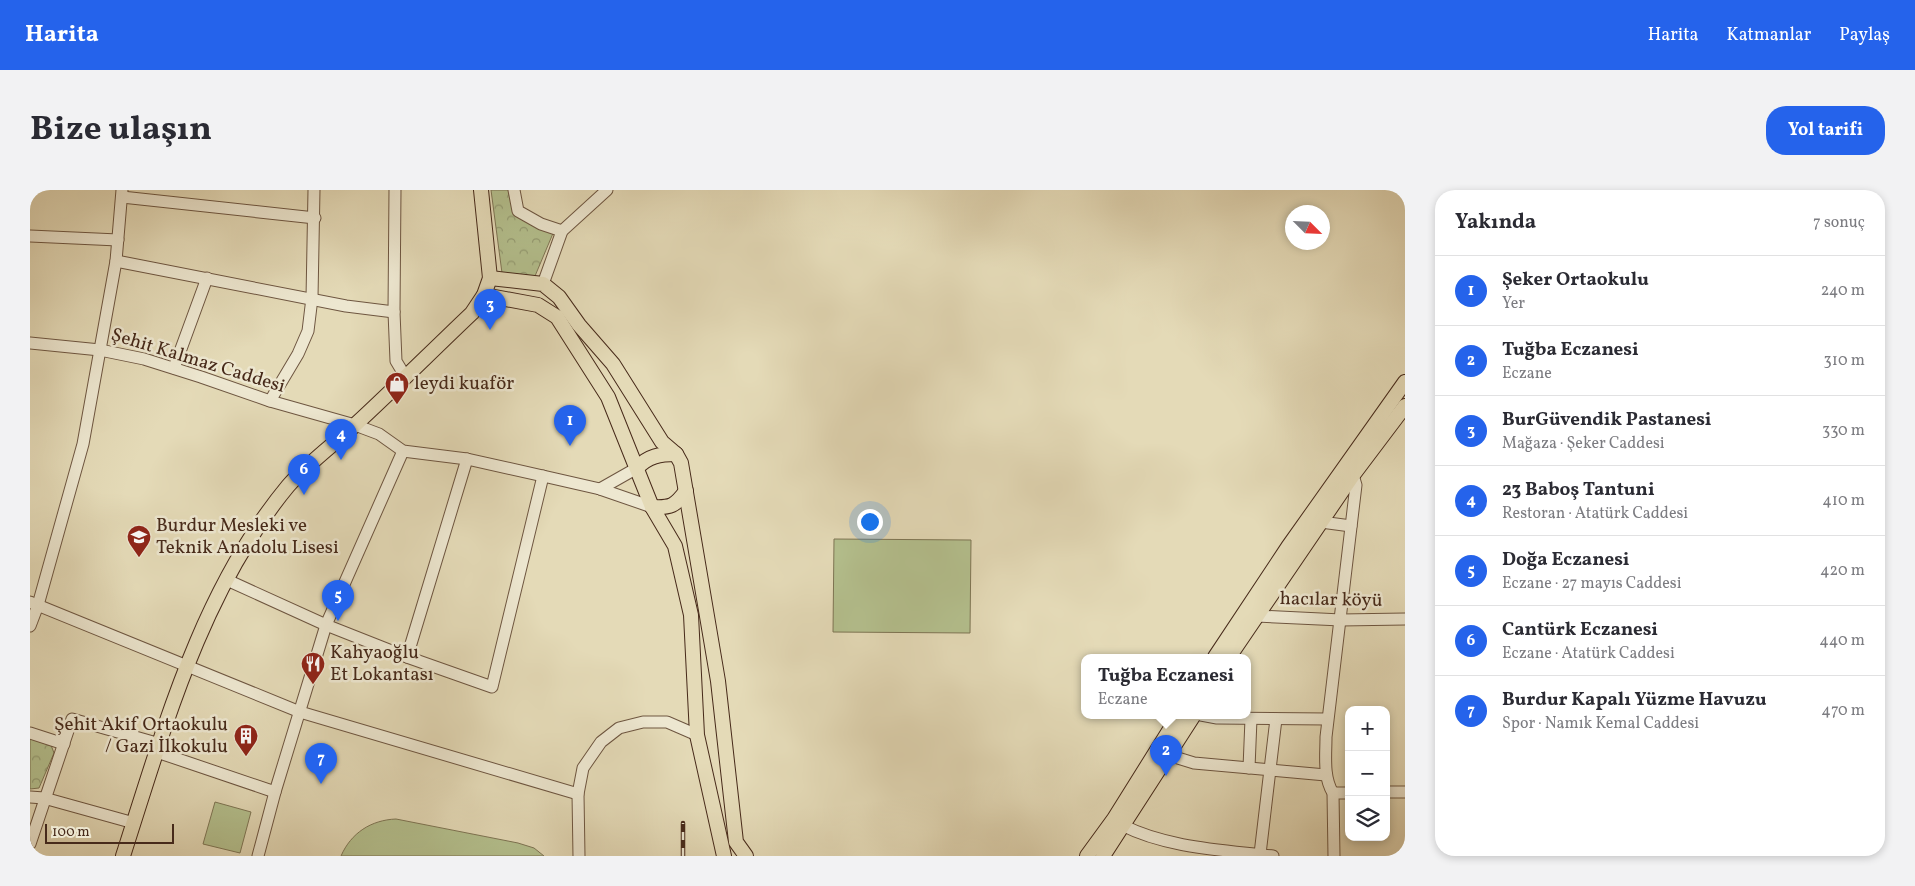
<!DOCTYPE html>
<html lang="tr">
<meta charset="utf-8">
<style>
:root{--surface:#fff;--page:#f2f2f3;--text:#2b2b33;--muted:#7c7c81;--line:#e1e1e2;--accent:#2563eb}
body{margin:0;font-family:Vollkorn,serif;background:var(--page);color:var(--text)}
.controls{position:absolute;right:15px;bottom:15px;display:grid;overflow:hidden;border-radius:10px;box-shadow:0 2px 8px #0003}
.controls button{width:45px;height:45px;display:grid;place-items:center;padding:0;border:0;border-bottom:1px solid var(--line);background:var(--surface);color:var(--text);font:25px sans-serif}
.compass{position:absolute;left:1255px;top:15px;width:45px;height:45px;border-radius:50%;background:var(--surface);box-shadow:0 2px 8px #0003;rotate:114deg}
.scale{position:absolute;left:15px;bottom:12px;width:129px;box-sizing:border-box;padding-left:5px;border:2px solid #472a1a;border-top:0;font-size:14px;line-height:18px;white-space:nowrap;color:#472a1a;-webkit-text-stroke:4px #ede7d0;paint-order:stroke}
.you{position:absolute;left:839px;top:331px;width:18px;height:18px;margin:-12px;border:4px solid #fff;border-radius:50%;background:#1a73e8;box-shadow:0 0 0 8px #1a73e833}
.badge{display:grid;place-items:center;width:32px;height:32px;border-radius:50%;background:var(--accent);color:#fff;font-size:16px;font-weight:700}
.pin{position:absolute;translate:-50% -41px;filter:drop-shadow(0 1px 2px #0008)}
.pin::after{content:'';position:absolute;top:26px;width:18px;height:15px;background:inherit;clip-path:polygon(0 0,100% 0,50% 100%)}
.popup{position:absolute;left:1051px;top:464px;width:170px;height:65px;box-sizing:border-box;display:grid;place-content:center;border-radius:10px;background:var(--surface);filter:drop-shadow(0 1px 4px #0005);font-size:16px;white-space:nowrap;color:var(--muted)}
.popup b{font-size:19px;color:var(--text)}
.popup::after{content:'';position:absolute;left:50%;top:100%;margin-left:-10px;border:10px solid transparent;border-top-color:var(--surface)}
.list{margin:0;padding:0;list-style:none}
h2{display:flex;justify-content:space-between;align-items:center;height:65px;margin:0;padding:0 20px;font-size:21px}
h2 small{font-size:16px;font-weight:400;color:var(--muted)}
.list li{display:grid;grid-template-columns:32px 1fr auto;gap:15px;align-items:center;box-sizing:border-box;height:70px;padding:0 20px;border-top:1px solid var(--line)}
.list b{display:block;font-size:19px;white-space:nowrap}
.list p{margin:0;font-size:16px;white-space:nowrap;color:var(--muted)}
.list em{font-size:16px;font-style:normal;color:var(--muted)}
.icon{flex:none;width:28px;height:28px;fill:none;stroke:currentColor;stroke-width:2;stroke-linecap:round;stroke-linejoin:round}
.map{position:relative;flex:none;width:1375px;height:666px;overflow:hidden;border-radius:20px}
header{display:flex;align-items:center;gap:30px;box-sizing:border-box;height:70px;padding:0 25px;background:var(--accent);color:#fff}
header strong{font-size:24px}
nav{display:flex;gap:28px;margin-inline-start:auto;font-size:18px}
.intro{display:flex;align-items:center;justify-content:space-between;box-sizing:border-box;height:120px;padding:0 30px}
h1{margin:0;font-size:35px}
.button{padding:12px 22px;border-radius:20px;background:var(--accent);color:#fff;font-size:18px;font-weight:700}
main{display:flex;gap:30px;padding:0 30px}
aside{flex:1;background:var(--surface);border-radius:20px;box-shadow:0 2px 8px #0003}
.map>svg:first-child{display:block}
.grass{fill:#b4c08e;stroke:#7e7554}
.park{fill:url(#park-crowns);stroke:#7e7554}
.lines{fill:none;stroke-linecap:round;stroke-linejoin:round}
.minor-casing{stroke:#6e5641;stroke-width:13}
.major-casing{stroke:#472a1a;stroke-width:16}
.minor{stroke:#ede7d0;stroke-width:11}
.major{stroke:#e4dab7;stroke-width:14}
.rail-casing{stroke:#472a1a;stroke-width:4.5}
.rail{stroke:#ede7d0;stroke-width:2.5;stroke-dasharray:8;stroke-linecap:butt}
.labels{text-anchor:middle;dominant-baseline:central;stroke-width:5;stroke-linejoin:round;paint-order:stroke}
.street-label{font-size:19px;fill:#472a1a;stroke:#ede7d0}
.poi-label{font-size:19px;fill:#472a1a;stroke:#ede7d0;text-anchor:start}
</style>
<header>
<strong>Harita</strong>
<nav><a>Harita</a><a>Katmanlar</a><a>Paylaş</a></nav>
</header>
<div class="intro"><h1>Bize ulaşın</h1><a class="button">Yol tarifi</a></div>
<main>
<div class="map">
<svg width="1375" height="666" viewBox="0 0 1375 666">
<defs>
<pattern id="park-crowns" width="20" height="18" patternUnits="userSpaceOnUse" patternTransform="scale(1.25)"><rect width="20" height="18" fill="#b4c08e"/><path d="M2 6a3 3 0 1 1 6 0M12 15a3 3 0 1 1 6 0" fill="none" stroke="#949c73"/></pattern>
</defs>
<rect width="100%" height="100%" fill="#e4dab7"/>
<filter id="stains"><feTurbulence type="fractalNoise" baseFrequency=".004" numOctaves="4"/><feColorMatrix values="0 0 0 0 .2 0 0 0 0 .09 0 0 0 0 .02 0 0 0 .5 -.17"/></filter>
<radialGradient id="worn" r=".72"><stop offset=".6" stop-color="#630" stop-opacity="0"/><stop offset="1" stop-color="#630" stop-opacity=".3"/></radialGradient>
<g class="grass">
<path d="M804 349 941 350 940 443 803 442Z"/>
<path d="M185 612 221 622 210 663 173 654Z"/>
<path d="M366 629 488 653 504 658 514 666H311C321 643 341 630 366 629Z"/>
</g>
<g class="park">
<path d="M461 0H479L485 22 524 41 505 86 472 83Z"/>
<path d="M0 548 21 555 24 563 9 598 0 599Z"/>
</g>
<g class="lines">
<defs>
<g id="minor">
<path d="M365 0 364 122 366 171 375 186"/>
<path d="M484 0 488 21 511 34 532 41"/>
<path d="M92 7 285 28"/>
<path d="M0 46 88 50"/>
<path d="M86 71 316 116 364 122"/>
<path d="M513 94 532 41 577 0"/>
<path d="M0 153 70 160 114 169 171 187 240 211 325 235 349 244 373 261 437 269 513 286 570 299 622 317"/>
<path d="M144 178 177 88"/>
<path d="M240 211 268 164 278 141 282 108 284 0"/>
<path d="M570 299 607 278"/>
<path d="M1291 332 1321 336"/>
<path d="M197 390 296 435 377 467 462 497 513 286"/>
<path d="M0 412 270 522 548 604"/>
<path d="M1227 426 1311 430 1375 429"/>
<path d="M0 436 8 415 53 254 86 71 92 0"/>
<path d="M377 467 437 269"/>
<path d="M1171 525 1187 528 1297 529"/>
<path d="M0 543 34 554"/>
<path d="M127 562 245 602"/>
<path d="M1138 565 1164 573 1296 585"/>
<path d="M1219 578 1221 529"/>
<path d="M1356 602H1375"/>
<path d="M1303 603H1319"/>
<path d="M0 607 14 608 104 633"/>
<path d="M1092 635C1137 658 1193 660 1243 666"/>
<path d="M0 654 42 529 130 554"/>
<path d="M1230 664 1246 529"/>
<path d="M228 666 245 602 296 435 373 261"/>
<path d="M549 666 548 604 553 578 571 552 589 538 613 532H637L667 545"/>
<path d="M1304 666 1303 603C1293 587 1296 565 1296 547L1326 295 1323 285"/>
</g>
<g id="major">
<path d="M460 88 513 94 529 107 549 135 583 174 632 252 646 264 651 273 688 491 706 652 716 666"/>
<path d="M454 105 508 115 527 127 578 207 622 317 645 356 661 425 667 545 694 666"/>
<path d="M607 278C618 266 630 264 646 264"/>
<path d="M622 317C641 318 645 316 656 301"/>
<path d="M1185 467 1258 357 1375 192"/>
<path d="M1199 467 1323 285 1375 216"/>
<path d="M93 666C134 539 171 401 258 296 277 274 303 255 325 235 364 199 403 160 442 123L454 105 460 88 451 0"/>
<path d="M1057 666 1084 629 1149 525"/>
<path d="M1073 666 1164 525"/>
</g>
</defs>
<use href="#minor" class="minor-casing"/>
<use href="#major" class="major-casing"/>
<use href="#minor" class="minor"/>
<use href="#major" class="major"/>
<defs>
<path id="rail" d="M653 666V633"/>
</defs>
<use href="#rail" class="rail-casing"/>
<use href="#rail" class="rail"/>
</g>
<defs>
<symbol id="shop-pin" viewBox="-11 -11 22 30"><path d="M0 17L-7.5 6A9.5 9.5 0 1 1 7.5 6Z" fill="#8f2418" stroke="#ede7d0"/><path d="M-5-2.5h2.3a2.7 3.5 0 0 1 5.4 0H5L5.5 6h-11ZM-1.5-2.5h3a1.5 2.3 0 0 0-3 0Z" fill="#fff"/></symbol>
<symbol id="school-pin" viewBox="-11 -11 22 30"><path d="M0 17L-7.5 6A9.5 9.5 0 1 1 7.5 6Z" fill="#8f2418" stroke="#ede7d0"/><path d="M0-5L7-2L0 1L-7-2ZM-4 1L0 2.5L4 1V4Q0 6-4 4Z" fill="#fff"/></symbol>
<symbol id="restaurant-pin" viewBox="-11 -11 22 30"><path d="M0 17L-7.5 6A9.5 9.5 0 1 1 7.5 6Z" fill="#8f2418" stroke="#ede7d0"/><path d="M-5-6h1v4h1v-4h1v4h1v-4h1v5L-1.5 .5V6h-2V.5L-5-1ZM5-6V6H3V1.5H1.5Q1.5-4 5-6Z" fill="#fff"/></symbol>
<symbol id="building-pin" viewBox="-11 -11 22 30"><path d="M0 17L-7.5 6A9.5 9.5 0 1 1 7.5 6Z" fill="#8f2418" stroke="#ede7d0"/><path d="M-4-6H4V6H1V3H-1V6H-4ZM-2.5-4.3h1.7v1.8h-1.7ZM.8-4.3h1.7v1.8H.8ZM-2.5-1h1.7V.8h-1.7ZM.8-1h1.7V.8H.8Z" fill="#fff"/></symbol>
</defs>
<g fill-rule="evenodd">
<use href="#shop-pin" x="353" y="180" width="28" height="38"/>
<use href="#school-pin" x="95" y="333" width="28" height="38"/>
<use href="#restaurant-pin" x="269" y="460" width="28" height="38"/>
<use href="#building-pin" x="202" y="532" width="28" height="38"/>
</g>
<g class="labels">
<g class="street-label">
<text transform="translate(168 171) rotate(17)">Şehit Kalmaz Caddesi</text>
<text transform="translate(1301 410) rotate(1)">hacılar köyü</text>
</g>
<g class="poi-label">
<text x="384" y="194">leydi kuaför</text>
<text x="126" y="336">Burdur Mesleki ve<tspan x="126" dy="22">Teknik Anadolu Lisesi</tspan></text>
<text x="300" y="463">Kahyaoğlu<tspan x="300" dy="22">Et Lokantası</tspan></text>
<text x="198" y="535" text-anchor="end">Şehit Akif Ortaokulu<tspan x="198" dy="22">/ Gazi İlkokulu</tspan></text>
</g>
</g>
<rect width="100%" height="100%" filter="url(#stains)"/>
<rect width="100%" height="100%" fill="url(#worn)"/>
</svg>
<div class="controls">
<button>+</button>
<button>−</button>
<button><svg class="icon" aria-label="layers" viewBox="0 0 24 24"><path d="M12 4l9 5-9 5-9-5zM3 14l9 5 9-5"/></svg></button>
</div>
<svg class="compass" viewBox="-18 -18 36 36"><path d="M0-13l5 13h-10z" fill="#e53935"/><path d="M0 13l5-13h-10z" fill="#7c7c81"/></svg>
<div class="scale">100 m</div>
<div class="you"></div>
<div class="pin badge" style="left:540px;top:256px">1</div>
<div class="pin badge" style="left:1136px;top:586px">2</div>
<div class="popup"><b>Tuğba Eczanesi</b>Eczane</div>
<div class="pin badge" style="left:460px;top:140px">3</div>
<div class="pin badge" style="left:311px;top:270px">4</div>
<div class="pin badge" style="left:308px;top:431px">5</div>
<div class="pin badge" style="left:274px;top:305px">6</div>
<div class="pin badge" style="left:291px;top:594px">7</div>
</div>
<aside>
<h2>Yakında<small>7 sonuç</small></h2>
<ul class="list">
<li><span class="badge">1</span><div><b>Şeker Ortaokulu</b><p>Yer</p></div><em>240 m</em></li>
<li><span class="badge">2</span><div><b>Tuğba Eczanesi</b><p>Eczane</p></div><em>310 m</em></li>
<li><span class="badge">3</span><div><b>BurGüvendik Pastanesi</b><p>Mağaza · Şeker Caddesi</p></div><em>330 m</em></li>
<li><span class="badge">4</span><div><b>23 Baboş Tantuni</b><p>Restoran · Atatürk Caddesi</p></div><em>410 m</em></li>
<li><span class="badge">5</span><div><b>Doğa Eczanesi</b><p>Eczane · 27 mayıs Caddesi</p></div><em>420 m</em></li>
<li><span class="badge">6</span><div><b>Cantürk Eczanesi</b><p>Eczane · Atatürk Caddesi</p></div><em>440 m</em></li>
<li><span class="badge">7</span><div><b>Burdur Kapalı Yüzme Havuzu</b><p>Spor · Namık Kemal Caddesi</p></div><em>470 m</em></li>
</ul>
</aside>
</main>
